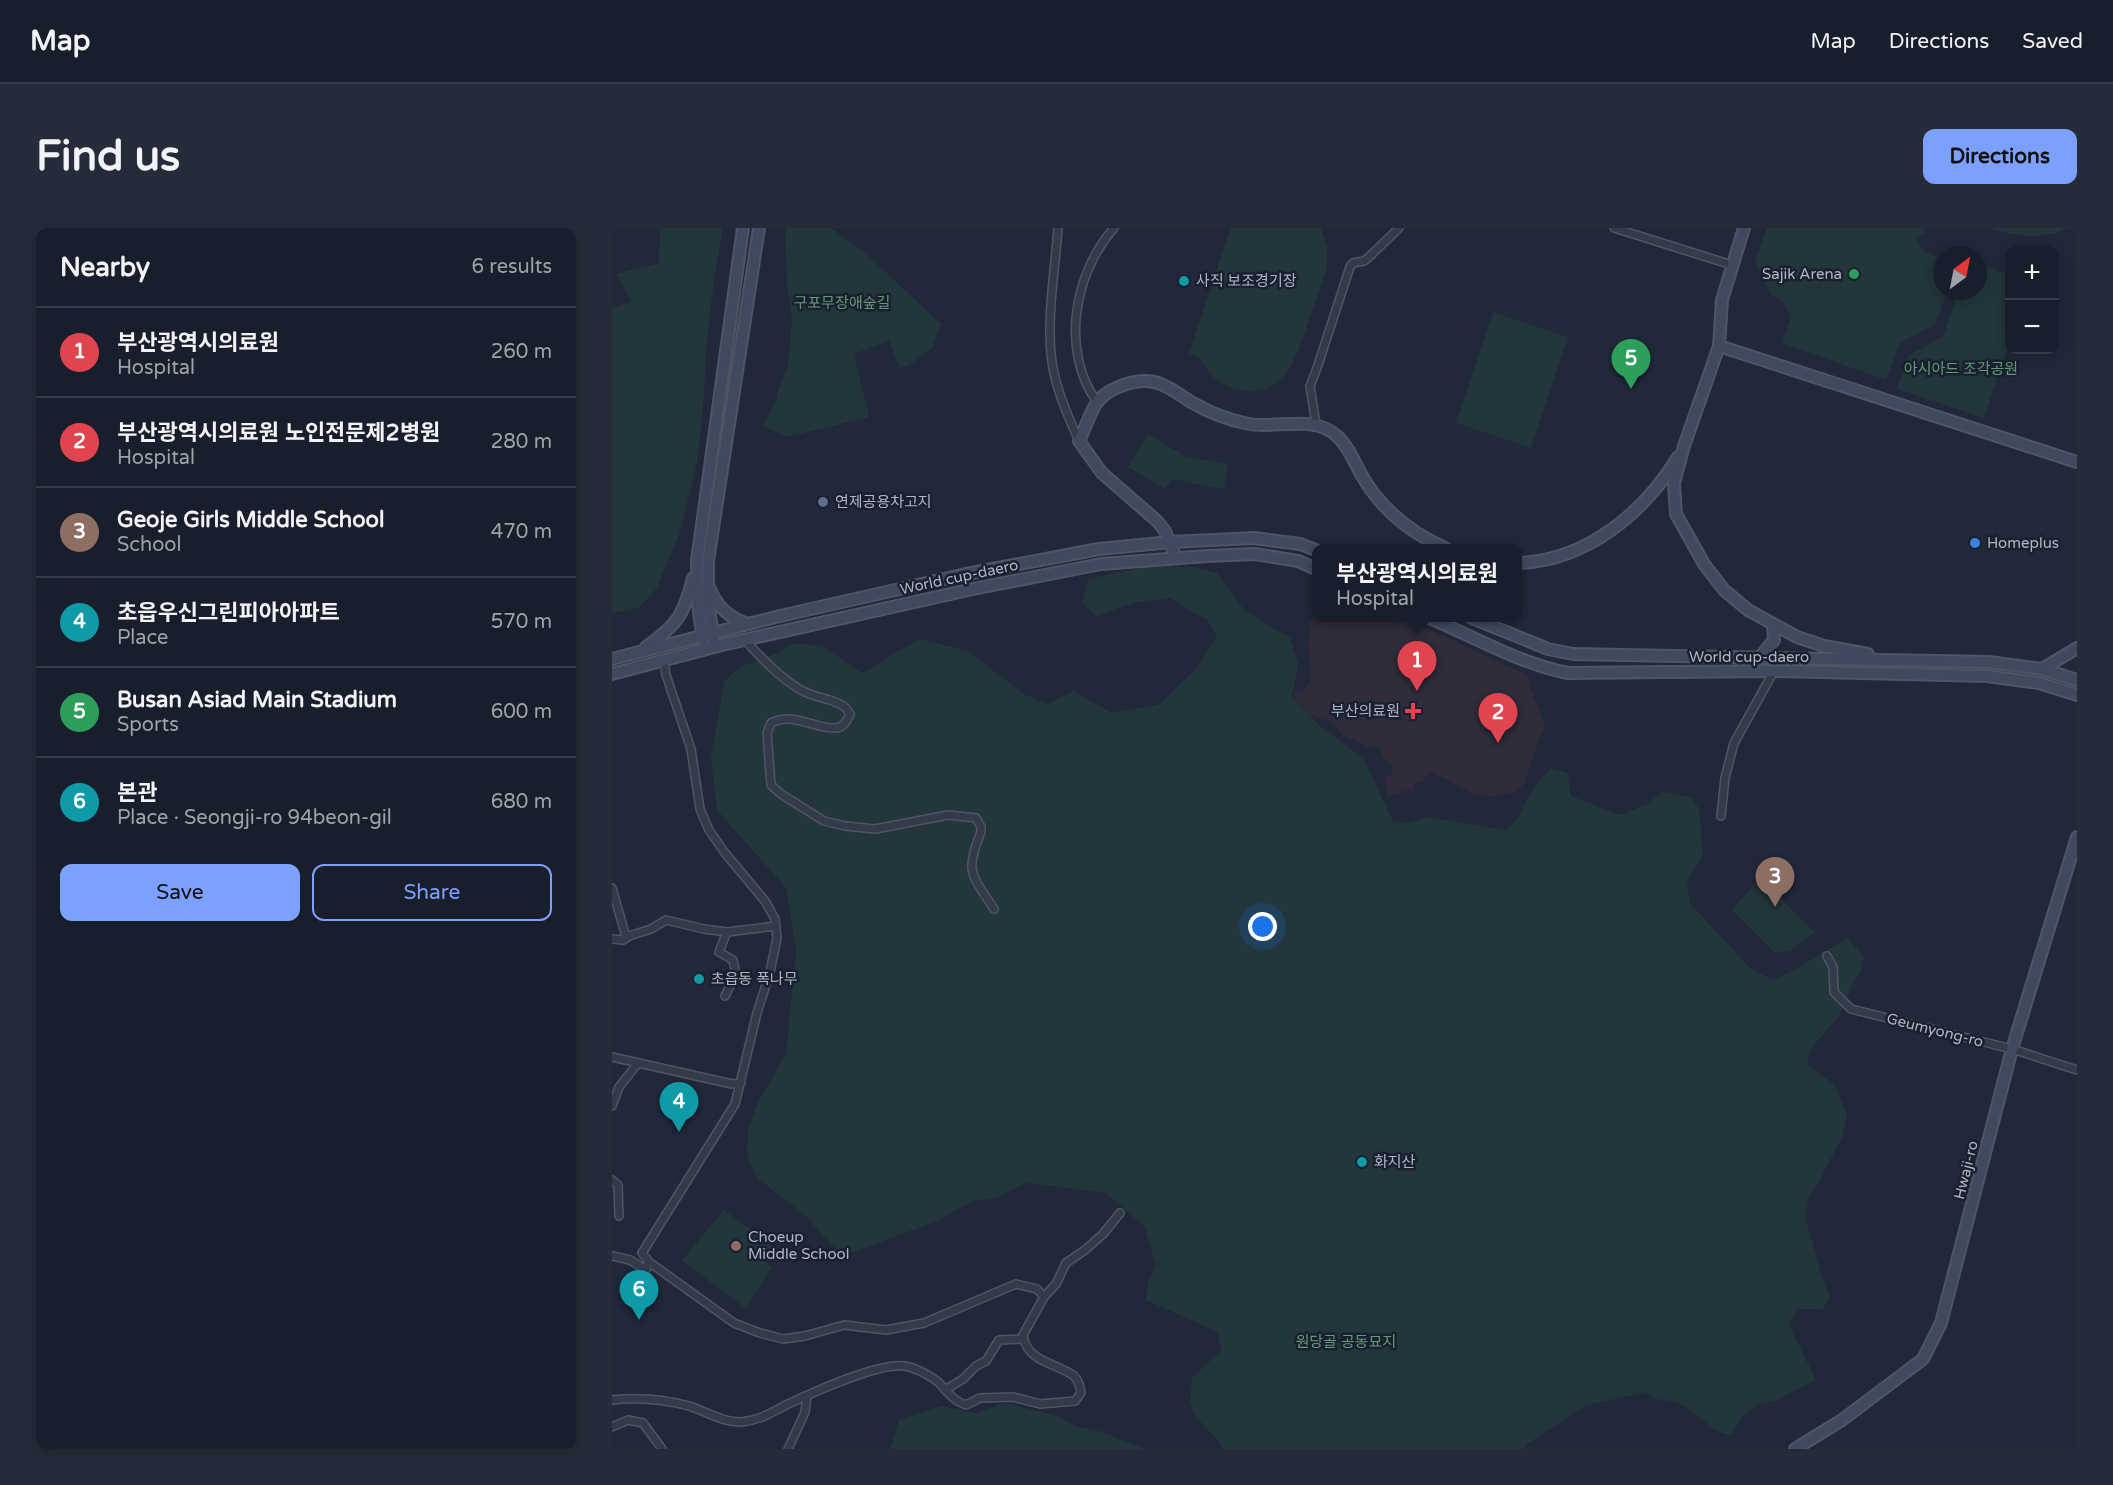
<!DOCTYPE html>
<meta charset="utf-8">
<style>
:root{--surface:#181e2c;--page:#252b38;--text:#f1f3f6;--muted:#9fa2a9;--line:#363c48;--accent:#7ca0fe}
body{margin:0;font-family:"Varela Round","Noto Sans KR",sans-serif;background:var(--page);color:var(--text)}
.controls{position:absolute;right:18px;top:18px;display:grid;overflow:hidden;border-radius:12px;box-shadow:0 3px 15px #0003}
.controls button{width:54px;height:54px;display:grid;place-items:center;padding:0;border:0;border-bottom:2px solid var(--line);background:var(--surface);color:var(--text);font:30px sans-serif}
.compass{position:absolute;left:1321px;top:18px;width:54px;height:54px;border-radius:50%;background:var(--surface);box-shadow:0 3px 15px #0003;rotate:32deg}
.you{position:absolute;left:651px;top:699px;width:21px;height:21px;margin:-15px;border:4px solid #fff;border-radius:50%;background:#1a73e8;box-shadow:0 0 0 9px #1a73e833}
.badge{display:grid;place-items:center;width:39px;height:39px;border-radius:50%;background:var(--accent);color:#fff;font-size:20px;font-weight:700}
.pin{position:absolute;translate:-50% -50px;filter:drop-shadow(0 2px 3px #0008)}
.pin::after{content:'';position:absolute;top:32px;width:21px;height:18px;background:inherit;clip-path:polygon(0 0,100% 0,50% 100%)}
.popup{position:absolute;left:700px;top:316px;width:210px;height:78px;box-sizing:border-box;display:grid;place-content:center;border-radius:12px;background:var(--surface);filter:drop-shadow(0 2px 4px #0005);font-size:20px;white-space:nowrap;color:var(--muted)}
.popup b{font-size:22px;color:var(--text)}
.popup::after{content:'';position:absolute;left:50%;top:100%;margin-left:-12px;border:12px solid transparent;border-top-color:var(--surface)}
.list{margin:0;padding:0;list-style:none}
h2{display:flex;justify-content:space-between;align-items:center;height:78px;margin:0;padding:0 24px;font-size:26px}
h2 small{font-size:20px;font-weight:400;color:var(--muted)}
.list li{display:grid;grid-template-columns:39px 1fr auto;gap:18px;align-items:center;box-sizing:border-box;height:90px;padding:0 24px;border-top:2px solid var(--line)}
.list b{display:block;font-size:22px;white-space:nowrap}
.list p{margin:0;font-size:20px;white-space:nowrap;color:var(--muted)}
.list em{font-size:20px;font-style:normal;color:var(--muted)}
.actions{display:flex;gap:12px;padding:18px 24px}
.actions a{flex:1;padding:14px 0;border:2px solid var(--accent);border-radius:12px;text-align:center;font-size:21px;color:var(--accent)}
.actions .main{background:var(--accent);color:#111}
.map{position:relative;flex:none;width:1465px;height:1221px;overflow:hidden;border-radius:12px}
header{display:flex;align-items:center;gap:36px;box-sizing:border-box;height:84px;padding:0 30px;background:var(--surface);border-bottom:2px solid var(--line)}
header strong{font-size:28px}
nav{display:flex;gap:33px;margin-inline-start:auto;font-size:21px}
.intro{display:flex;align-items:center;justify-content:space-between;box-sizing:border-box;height:144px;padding:0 36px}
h1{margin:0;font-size:42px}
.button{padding:15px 27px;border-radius:12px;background:var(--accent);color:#111;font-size:21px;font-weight:700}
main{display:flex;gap:36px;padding:0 36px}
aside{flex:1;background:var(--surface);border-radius:12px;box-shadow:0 3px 15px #0003}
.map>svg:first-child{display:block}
.medical{fill:#2f2c3b}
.green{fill:#22363b}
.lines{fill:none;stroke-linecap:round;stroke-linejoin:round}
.street-casing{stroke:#4e5565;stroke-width:10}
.secondary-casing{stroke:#4e5565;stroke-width:14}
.street{stroke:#333b4a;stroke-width:7}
.secondary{stroke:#41495e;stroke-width:10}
.leisure-dot{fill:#2e9e5b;stroke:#19202f;stroke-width:2}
.culture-dot{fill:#0f9aa8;stroke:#19202f;stroke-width:2}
.service-dot{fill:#5c6f8a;stroke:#19202f;stroke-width:2}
.shop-dot{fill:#3f7fe0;stroke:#19202f;stroke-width:2}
.health-dot{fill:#e0444e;stroke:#19202f;stroke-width:2}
.education-dot{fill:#8d6e63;stroke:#19202f;stroke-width:2}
.labels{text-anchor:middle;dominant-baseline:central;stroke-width:5;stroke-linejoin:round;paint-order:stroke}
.poi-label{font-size:15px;fill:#aeb5c7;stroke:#19202f;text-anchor:start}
.park-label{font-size:15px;fill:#649976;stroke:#19202f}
.street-label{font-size:15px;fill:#aeb5c7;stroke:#19202f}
</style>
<header>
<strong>Map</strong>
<nav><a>Map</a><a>Directions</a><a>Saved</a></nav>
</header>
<div class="intro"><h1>Find us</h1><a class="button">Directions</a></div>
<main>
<aside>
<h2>Nearby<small>6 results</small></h2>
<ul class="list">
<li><span class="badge" style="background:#e0444e">1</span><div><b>부산광역시의료원</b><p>Hospital</p></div><em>260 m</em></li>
<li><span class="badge" style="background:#e0444e">2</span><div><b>부산광역시의료원 노인전문제2병원</b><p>Hospital</p></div><em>280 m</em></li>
<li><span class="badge" style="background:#8d6e63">3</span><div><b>Geoje Girls Middle School</b><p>School</p></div><em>470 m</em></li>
<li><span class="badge" style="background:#0f9aa8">4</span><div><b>초읍우신그린피아아파트</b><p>Place</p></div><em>570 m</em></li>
<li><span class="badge" style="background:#2e9e5b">5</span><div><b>Busan Asiad Main Stadium</b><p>Sports</p></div><em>600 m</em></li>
<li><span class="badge" style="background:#0f9aa8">6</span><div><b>본관</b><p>Place · Seongji-ro 94beon-gil</p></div><em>680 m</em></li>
</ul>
<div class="actions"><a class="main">Save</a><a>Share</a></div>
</aside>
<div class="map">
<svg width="1465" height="1221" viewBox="0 0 1465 1221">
<rect width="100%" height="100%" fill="#20283a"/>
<path class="medical" d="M703 372H704V390H793L917 448 918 459 934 500 927 512 912 555 906 563 882 568 864 567 819 544 809 554 802 555 801 561 775 568 773 549 780 547V538L771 531 767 519H755L747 513 732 508 720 494 695 486 683 470 681 462 690 465 699 453 696 410Z"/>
<g class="green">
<path d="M48 0H111L102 52 94 120 92 166 86 231 67 307 45 360 27 380 0 385V80L20 74 4 46 47 35Z"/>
<path d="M173 0H219L252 24 329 96 321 119 299 136 287 140 277 113 242 126 257 189 175 209 151 197 164 173 167 160 176 138 180 92 175 56Z"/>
<path d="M619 0H709L715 19V40C709 57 703 74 697 92 686 125 674 171 628 162 608 159 596 145 587 129L577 126Z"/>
<path d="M1155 0H1310L1313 5 1304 10 1312 24 1323 27 1330 39V63H1335L1323 97 1288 115 1274 152 1170 115 1179 89 1170 72 1159 67 1143 34Z"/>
<path d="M1379 0H1458C1431 11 1406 10 1379 0Z"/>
<path d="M1366 37 1398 47 1397 115 1372 190 1285 161 1297 127 1331 109 1346 63H1366Z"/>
<path d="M881 84 956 109 919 220 844 195Z"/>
<path d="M536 206 573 228 616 236 612 261 560 251 553 261 516 239Z"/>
<path d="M537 338 582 339 605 345 632 382 678 410 686 436 680 469 708 498 751 530 781 593 795 595 816 589 894 602 905 591 919 564 938 540 956 545 959 568 1008 587 1037 575 1050 564 1080 570 1087 581 1091 627 1075 654 1078 675 1138 740 1161 752 1184 741 1235 710 1252 728 1248 745 1241 755 1227 788 1199 821 1195 836 1223 857 1235 888 1231 907 1207 954 1197 968 1193 987 1208 1044 1218 1070 1211 1081H1186L1177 1097 1204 1152 1163 1173 1146 1176 1130 1189 1120 1207C1099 1206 1087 1185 1068 1176 1054 1170 1044 1175 1033 1164L973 1178 915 1216 912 1221H610L608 1215 583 1188 578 1175 580 1150 609 1122 606 1104 534 1072 536 1055 544 1037 532 998 494 965 415 955 383 970 361 973 323 994 233 1027 219 1017 195 989 146 951 135 928 136 902 144 878 174 825 184 722 174 660 105 582 99 530 112 453 128 439 168 424 179 416 209 417 250 445 307 411 356 423 412 466 434 476 462 463 499 485 546 477 584 441 605 409 595 392 557 370 521 375 484 388 470 374 476 351Z"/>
<path d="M1148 650 1203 704 1178 723 1163 725 1120 682Z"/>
<path d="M112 982 165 1020 153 1033 160 1039 134 1081 70 1032Z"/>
<path d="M393 1175 446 1188 465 1199 487 1203 534 1221H278L287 1192 330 1178 363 1185Z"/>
</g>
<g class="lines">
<defs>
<g id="street">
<path d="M446 0C443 44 434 90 440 134 444 162 456 188 467 213"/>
<path d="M1002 0 1120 37"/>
<path d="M485 174C448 123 462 45 502 0"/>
<path d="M704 197 698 158 705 140 738 39 741 35 752 33 756 30 787 0"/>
<path d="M133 412C148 429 172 454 193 464 206 471 231 471 238 486 235 492 233 498 225 500 204 502 182 483 159 495L155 505 159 557 169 566 212 593 233 598 263 601 336 587 364 590 369 599V604C352 645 360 647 382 681"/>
<path d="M52 433 54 447 79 521 88 581 97 602 113 625 153 673 163 691 165 710 158 744 145 785 123 876 30 1025 37 1034 122 1095 148 1105 171 1111 193 1108 232 1097 274 1102 312 1095 404 1056 425 1061 432 1069"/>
<path d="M1109 588 1113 550 1122 515 1162 443"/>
<path d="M0 660 14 709"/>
<path d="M0 711 11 712 17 708 39 701 54 692 92 701 115 704 164 698"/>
<path d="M1215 728 1221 739 1222 764 1239 781 1400 821 1465 842"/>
<path d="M113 768 124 746 121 732 107 724 115 704"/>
<path d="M0 829 120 856 129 855"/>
<path d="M0 878 7 859 26 835"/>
<path d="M0 952 6 957 7 988"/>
<path d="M0 1028 18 1032 34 1042 37 1034"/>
<path d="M333 1162 351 1151 364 1138 374 1133 387 1112 411 1111"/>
<path d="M0 1172C27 1169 51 1171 77 1178 94 1183 111 1195 130 1194 148 1192 161 1184 176 1176 202 1164 267 1134 293 1138 304 1140 322 1149 329 1157 337 1166 342 1173 354 1177L368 1170 401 1169 428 1176 463 1173 469 1165C468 1159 467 1153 462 1148 445 1135 414 1134 411 1107L432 1069 444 1056 454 1035 473 1022 491 1006 508 985"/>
<path d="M0 1199 16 1192 31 1195 50 1221"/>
<path d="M176 1221 193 1184 195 1169"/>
</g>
<g id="secondary">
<path d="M1132 0 1110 72 1107 118 1072 218 1062 255 1064 286 1092 336 1112 362 1136 382 1185 409 1212 418 1256 426"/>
<path d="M1107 118 1465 234"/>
<path d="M564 330 553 303 545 293 490 245 467 213C473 201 477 187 484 176 495 159 527 149 546 155 559 159 570 169 581 175 598 185 617 192 637 196 665 201 701 186 725 208 736 218 742 233 749 246 768 280 797 304 833 320"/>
<path d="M906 335C974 333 1032 285 1066 229"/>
<path d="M98 361C105 379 117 390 136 396"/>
<path d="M818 390C862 409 909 436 956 445L1162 443 1375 448 1427 455 1465 467"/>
<path d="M860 390 936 421 961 426 1377 434 1430 441 1465 452"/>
<path d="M91 413 86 376 85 333 131 0"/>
<path d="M102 413 96 374V333L147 0"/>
<path d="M34 419C65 397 72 387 81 350"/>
<path d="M1149 428 1162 412 1161 397"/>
<path d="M0 431 168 388 354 346 487 321 559 314 642 310 688 316 704 322"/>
<path d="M1430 441 1465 420"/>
<path d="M0 446 114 416 361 361 489 336 595 328 643 326 686 333 704 341"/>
<path d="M1183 1221 1230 1192 1311 1131 1329 1095 1400 821 1465 609"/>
</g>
</defs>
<use href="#street" class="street-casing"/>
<use href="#secondary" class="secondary-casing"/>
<use href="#street" class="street"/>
<use href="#secondary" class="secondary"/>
</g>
<circle class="leisure-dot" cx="1242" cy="46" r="6"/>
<g class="culture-dot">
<circle cx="572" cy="53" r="6"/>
<circle cx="87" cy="751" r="6"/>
<circle cx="750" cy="934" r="6"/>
</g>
<circle class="service-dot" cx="211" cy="274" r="6"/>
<circle class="shop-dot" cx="1363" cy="315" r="6"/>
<path class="health-dot" d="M798 474h6v6h6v6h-6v6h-6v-6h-6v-6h6z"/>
<circle class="education-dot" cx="124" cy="1018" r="6"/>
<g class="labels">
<g class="poi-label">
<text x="1230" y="46" text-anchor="end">Sajik Arena</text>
<text x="584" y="53">사직 보조경기장</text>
<text x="223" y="274">연제공용차고지</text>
<text x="1375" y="315">Homeplus</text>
<text x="788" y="483" text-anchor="end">부산의료원</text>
<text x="99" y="751">초읍동 폭나무</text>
<text x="762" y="934">화지산</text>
<text x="136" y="1009">Choeup<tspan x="136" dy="17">Middle School</tspan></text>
</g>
<g class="park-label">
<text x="230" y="75">구포무장애숲길</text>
<text x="1349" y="141">아시아드 조각공원</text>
<text x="734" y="1114">원당골 공동묘지</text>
</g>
<g class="street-label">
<text transform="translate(347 349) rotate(-12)">World cup-daero</text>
<text x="1137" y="429">World cup-daero</text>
<text transform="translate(1323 802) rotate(14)">Geumyong-ro</text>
<text transform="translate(1354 942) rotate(-76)">Hwaji-ro</text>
</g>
</g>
</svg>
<div class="controls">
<button>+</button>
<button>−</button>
</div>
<svg class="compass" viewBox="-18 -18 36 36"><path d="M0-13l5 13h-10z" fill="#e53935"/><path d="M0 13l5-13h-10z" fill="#9fa2a9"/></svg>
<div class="you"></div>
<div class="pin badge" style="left:805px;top:463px;background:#e0444e">1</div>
<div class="popup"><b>부산광역시의료원</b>Hospital</div>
<div class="pin badge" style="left:886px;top:515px;background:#e0444e">2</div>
<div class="pin badge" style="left:1163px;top:679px;background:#8d6e63">3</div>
<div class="pin badge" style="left:67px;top:904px;background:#0f9aa8">4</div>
<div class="pin badge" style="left:1019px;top:161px;background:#2e9e5b">5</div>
<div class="pin badge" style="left:27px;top:1092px;background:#0f9aa8">6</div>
</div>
</main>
